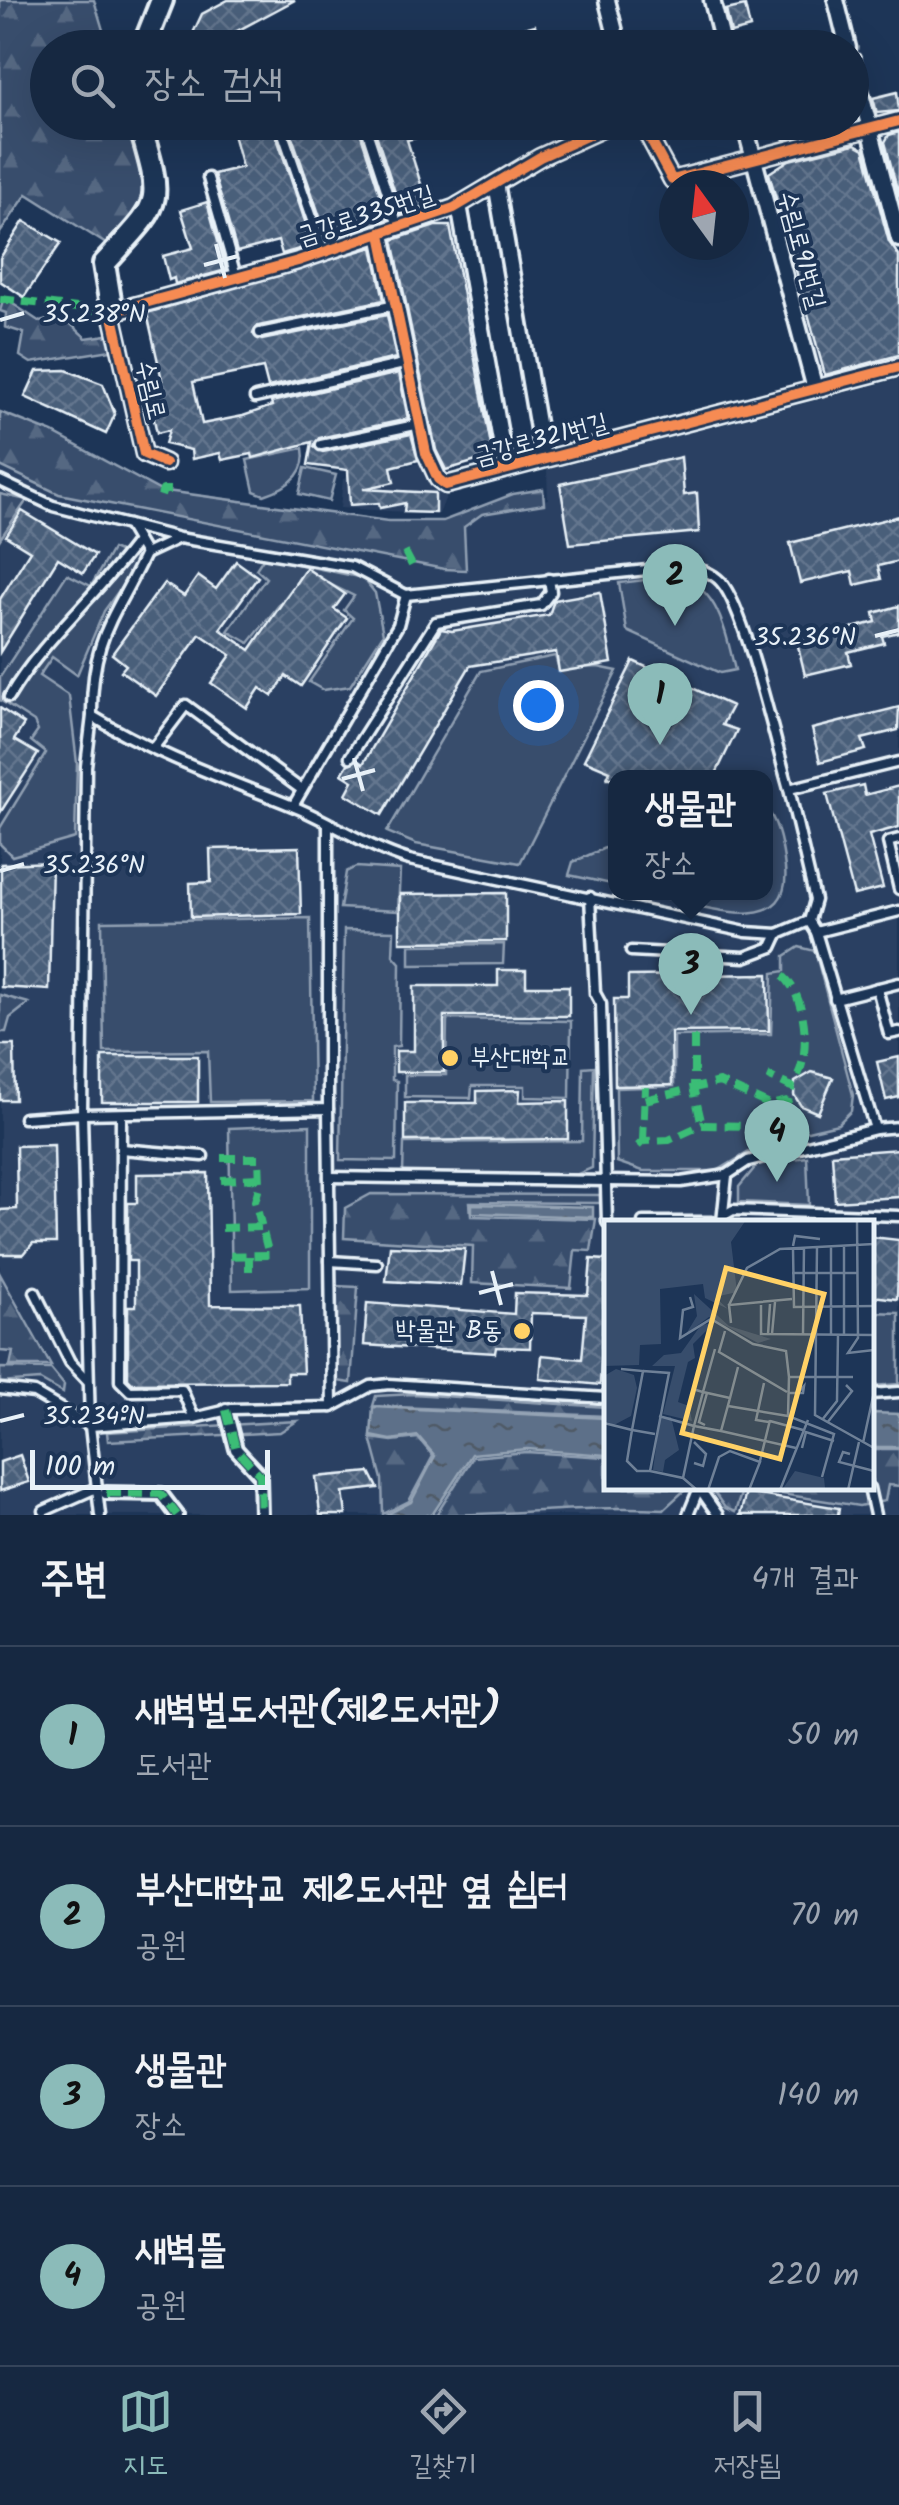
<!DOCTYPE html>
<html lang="ko">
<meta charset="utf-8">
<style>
:root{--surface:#162841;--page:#1f3048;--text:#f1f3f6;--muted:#9ea6b1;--line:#35445a;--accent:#8bbbb9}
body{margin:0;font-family:Kalam,"Poor Story",sans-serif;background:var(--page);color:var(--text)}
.compass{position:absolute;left:659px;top:170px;width:90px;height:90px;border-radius:50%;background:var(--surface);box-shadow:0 10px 40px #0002;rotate:345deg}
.scale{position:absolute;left:30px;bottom:25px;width:240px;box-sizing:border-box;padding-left:10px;border:5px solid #e8f1f8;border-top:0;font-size:28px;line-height:35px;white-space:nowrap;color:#e8f1f8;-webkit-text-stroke:8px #1d3557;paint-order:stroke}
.you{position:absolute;left:538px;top:705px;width:35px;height:35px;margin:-25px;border:8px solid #fff;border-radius:50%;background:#1a73e8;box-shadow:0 0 0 15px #1a73e833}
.badge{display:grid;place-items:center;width:65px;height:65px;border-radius:50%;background:var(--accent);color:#111;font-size:32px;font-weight:700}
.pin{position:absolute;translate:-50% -82px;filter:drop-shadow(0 2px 5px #0008)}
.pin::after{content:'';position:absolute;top:52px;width:35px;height:30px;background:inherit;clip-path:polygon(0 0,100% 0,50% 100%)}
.popup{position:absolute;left:608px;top:770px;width:165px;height:130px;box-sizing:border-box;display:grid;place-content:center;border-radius:20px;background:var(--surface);filter:drop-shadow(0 2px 8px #0005);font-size:32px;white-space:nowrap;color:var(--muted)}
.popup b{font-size:38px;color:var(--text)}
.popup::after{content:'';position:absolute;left:50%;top:100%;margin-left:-20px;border:20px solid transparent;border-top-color:var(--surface)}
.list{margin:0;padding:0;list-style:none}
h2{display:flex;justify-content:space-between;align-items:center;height:130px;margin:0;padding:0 40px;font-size:42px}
h2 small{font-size:32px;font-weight:400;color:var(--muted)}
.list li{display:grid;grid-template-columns:65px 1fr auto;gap:30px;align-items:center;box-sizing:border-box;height:180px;padding:0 40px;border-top:2px solid var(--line)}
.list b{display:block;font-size:38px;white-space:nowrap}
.list p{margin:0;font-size:32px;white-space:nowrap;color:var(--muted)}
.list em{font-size:32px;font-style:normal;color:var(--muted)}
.icon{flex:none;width:55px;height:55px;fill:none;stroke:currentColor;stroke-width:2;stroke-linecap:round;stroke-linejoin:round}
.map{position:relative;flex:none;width:899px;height:1515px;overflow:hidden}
.search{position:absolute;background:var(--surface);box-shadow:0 10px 40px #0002;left:30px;right:30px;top:30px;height:110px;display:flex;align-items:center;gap:25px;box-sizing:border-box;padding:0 35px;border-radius:55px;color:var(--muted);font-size:38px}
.sheet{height:850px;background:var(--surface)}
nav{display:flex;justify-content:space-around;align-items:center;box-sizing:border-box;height:140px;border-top:2px solid var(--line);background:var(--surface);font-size:28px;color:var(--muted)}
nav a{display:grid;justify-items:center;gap:5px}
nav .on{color:var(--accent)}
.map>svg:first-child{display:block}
.built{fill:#2a4162;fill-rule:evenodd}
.green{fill:#374d6c;stroke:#909fb2;stroke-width:2.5}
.forest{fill:url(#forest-firs);stroke:#909fb2;stroke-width:2.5}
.water{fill:url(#water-ripples);stroke:#95a4b5;stroke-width:2.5}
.building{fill:url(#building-cross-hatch);stroke:#e8f1f8;stroke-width:2.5}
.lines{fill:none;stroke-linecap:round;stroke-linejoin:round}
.service-casing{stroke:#e8f1f8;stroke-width:15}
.pedestrian-casing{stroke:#e8f1f8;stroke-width:18}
.minor-casing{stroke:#e8f1f8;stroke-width:21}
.secondary-casing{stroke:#e8f1f8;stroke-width:28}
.service{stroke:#1d3557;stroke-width:8}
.pedestrian{stroke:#1d3557;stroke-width:10}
.minor{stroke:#1d3557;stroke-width:14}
.secondary{stroke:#1d3557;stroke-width:20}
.quiet{stroke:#3abd76;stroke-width:8;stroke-dasharray:15 8;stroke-linecap:butt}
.cycleway-casing{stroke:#1d3557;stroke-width:16}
.cycleway{stroke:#f68b52;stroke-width:10}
.ticks{fill:none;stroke:#e8f1f8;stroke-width:4}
.poi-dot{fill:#ffd166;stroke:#1d3557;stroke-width:4}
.labels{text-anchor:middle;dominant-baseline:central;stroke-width:8;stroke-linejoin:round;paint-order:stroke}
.street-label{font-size:25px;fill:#e8f1f8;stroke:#1d3557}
.poi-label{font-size:25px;fill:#e8f1f8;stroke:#1d3557;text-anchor:start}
.inset-road{fill:none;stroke:#6e8097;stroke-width:2.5}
.view{fill:#ffd166;fill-opacity:0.15;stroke:#ffd166;stroke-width:5}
.inset-edge{fill:none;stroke:#e8f1f8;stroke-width:5}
.ticks-label{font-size:25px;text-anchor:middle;fill:#e8f1f8;stroke:#1d3557;stroke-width:8;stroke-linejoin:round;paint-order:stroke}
</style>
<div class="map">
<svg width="899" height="1515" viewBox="0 0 899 1515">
<defs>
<pattern id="forest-firs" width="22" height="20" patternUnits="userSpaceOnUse" patternTransform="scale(2.5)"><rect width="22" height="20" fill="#374d6c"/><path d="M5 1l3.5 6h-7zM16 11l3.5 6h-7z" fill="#546782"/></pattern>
<pattern id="water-ripples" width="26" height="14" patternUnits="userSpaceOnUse" patternTransform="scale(2.5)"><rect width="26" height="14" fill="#5d7089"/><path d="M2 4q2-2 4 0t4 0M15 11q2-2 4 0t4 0" fill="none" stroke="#505a66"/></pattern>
<pattern id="building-cross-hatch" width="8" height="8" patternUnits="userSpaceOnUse" patternTransform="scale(2.5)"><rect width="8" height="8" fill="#495e7a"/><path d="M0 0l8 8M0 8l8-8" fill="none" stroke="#63768e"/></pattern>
</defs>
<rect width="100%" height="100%" fill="#1d3557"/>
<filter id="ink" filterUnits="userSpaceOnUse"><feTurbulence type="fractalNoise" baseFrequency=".01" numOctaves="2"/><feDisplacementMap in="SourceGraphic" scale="20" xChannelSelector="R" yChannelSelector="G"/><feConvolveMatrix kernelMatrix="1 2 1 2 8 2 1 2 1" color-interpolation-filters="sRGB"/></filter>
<g filter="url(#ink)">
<g class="built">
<path d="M899 126V224L874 132Z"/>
<path d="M899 379V1515H0V429L159 494 391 527 454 528 481 512 548 499 547 470ZM616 778H766V892H616ZM606 1222H872V1488H606Z"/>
<path d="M424 462 431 489 447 494 439 514 340 508 343 479Z"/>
</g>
<g class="green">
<path d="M303 448C308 475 286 488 264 495L254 491 247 460Z"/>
<path d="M305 468 336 475 329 501 299 494Z"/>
<path d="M112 549 140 561 104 611 77 675 52 657 39 676 69 696 77 763 75 838 12 856 0 844V828L46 753 31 741 38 731 34 722 0 700V677L67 574 91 586Z"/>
<path d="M264 557 363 578 375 593 383 634 350 686 323 690 309 682 353 618 344 610 354 596 305 572 249 643 228 631 266 578 256 569Z"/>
<path d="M671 577C718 580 726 634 735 670L720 673 627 631 619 583Z"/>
<path d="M555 656 559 669 598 667 617 671 520 863 416 844 387 832 481 671Z"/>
<path d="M766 809C778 820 783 850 785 868 793 944 691 902 647 893L766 892Z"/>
<path d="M616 843V885L569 875 573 862Z"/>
<path d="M356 867 400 870 398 911 340 908 346 872Z"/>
<path d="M310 918 313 1101 210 1102 208 1051 104 1052 102 921Z"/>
<path d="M344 930 394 931 393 955 400 963 399 1046 392 1047V1080L397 1081 396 1161 340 1160Z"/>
<path d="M504 944 503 964 410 965V945Z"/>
<path d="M799 947 815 951 853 1095 851 1111 838 1124 769 1140 717 1171H643L617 1162 616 1088 674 1086V1036L771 1034 773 973 785 971V956Z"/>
<path d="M0 995 29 1003 10 1018 6 1032H0Z"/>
<path d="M447 1019 571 1021 570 1098 525 1097V1086H472L471 1098 405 1097V1075H446Z"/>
<path d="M594 1066 592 1168 571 1177 403 1173 404 1143 582 1141 583 1067Z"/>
<path d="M310 1125V1288L232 1290 229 1128Z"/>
<path d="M807 1157 809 1205 739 1202V1187L758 1164Z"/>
<path d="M872 1312 899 1313V1384L872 1386Z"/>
</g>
<g class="forest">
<path d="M0 0H94L108 47 48 48V122L129 123C148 190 155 192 106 244L27 194 0 233Z"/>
<path d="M4 298 40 322 62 316 86 338 107 335 111 350 31 363 20 356 24 333 5 327 6 313 0 311Z"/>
<path d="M0 412 53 433 159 490 388 521H443L513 494 543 489 544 504 482 514 464 527 466 570 444 569 59 494 0 466Z"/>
<path d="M0 494 27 500 0 539Z"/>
<path d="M371 1194 600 1195V1203L470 1202 471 1216 596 1219 591 1251 575 1250 571 1288 472 1283 473 1246 344 1238 345 1208Z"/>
<path d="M0 1274 51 1366H10L13 1352 0 1351Z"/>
<path d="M335 1286 358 1287 351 1383 337 1381Z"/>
<path d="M0 1368 51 1369 64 1385 63 1393 40 1380 0 1383Z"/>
<path d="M413 1394 606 1407V1416L373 1406 376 1396Z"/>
<path d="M297 1421 280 1432 108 1441 107 1432Z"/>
<path d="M371 1438 392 1441 418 1438 433 1456 409 1501 383 1514 382 1479Z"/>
<path d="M872 1449H899V1486L888 1485 885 1501 859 1506 743 1488 735 1512 725 1508 711 1488H872Z"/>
<path d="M526 1452 606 1457V1488H687L664 1509C586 1505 511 1515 436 1515L473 1457Z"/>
</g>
<g class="water">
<path d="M472 1204 593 1207V1217L472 1213Z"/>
<path d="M373 1407 606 1418V1455L527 1449 472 1454 432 1515H386L411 1502 435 1456 418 1436 391 1440 371 1436Z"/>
<path d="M872 1413 899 1414V1447H872Z"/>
</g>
<g class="building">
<path d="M228 0H295L224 38 220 48H186L202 14Z"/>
<path d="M745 6 750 28 731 33 726 10Z"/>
<path d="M535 25 541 48H514L509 32Z"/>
<path d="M897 92 899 111 877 113 873 98Z"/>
<path d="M287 122H357L388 219 328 240Z"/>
<path d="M372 122H458L459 128 407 140 428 206 402 214Z"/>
<path d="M805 122 808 134 784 140 780 126Z"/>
<path d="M272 123 313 245 282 254 278 241 237 252 214 174 242 167 233 134Z"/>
<path d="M899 132V197L885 142 889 135Z"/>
<path d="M855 144 864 149 889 242 899 256V355L825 375 769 173 789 160Z"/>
<path d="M207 202 226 270 175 284 174 278 169 280 163 256 193 248 181 210Z"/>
<path d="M24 221 61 243 24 297 0 281V258Z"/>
<path d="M435 226H450L493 456 446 470 436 450 393 240Z"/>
<path d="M373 247 384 300 258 326 253 334 262 340 387 315 396 358 268 387 263 368 193 382 202 424 243 416 272 406 271 402 399 373 408 419 319 438 314 447 323 452 411 434 418 460 391 467 394 482 363 489 435 493V513L404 512 405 503 380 508 379 503 350 505 348 470 308 465 312 442 253 458 252 454 222 460 220 453 192 459 191 450 165 444 169 430 157 433 146 383 162 380 147 313Z"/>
<path d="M66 370 103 384 115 414 106 434 25 397 37 371Z"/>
<path d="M681 457 684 495 697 493 699 532 570 544 560 484Z"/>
<path d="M22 511 95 555 83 573 58 558 0 652V599L30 551 6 536Z"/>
<path d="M899 516V561L878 566 881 579 855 585 852 571 800 583 790 543Z"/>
<path d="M236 561 258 577 220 629 250 650 306 568 345 594 334 609 347 618 301 686 286 676 272 696 260 688 247 708 211 683 231 655 200 634 156 696 121 671 126 665 112 654 164 583 184 596 198 576 216 589Z"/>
<path d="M600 592 612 663 559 672 556 652 470 666 382 815 346 794 353 781 342 774 348 764 357 760 363 764 441 629 452 631 549 615 554 600Z"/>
<path d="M899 606V632L882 636 884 643 848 652 851 664 805 675 797 642 876 622 874 613Z"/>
<path d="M633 661 732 706 722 725 737 730 714 778H607L610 771 584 760Z"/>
<path d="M899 707 898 730 862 739 866 750 820 762 812 729Z"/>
<path d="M0 708 24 724 14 740 38 754 0 813Z"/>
<path d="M863 785 865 795 899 786V827L869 835 883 888 854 895 827 794Z"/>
<path d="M299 847 301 914 191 917 190 883 211 882 210 849Z"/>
<path d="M52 862 49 990 1 987V864Z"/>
<path d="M506 893V941L400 942V894Z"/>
<path d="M498 970H526V986H569V1016H444V1072H396V1051H414V986H498Z"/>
<path d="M768 974 769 1031 671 1032 672 1085 615 1086 614 999H628V976Z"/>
<path d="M0 1045H14L15 1100H0Z"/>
<rect x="102" y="1056" width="96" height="46"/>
<path d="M899 1057V1097L886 1100 877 1062Z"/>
<path d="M812 1072 833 1078 818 1113 801 1106 794 1095 795 1082Z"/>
<path d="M520 1090 519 1102 568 1101V1139L405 1141V1103H477V1091Z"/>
<path d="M54 1145 56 1243H33L24 1254H0V1210L17 1209 16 1146Z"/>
<path d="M899 1149V1197L835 1201 832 1154Z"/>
<path d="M208 1173 210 1305 300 1306 303 1373H287V1382L133 1383 128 1378V1306H136V1261H128V1203H137V1174Z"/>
<path d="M872 1237 899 1240 897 1299 872 1296Z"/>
<path d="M390 1246 465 1249 461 1285 386 1281Z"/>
<path d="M591 1259 606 1260 600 1385 540 1379 542 1355 582 1359 586 1315 531 1313 530 1348 496 1347 495 1353 364 1345 367 1303 514 1314 515 1293 588 1295Z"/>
<path d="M20 1455 29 1482 0 1491V1462Z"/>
<path d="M370 1472 378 1488 343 1492 346 1515H320L316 1477Z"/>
<path d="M746 1493 839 1508 838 1515H740Z"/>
</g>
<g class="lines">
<defs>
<g id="service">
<path d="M279 122 324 252"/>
<path d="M364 122 399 229"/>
<path d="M208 178 236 276"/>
<path d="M260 333 396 305"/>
<path d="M255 398 408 363"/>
<path d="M321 445 420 424"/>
<path d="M0 481 53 506 179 538 352 567 406 595 686 566C699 569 712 572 721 582 746 610 776 745 789 789"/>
<path d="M128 525 145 554C114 619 91 637 92 716 154 754 222 778 290 805 331 821 366 847 409 860L746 932 778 934 809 921"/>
<path d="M145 554 177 539"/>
<path d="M9 697C43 639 97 596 137 541"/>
<path d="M92 716 86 766 82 1114 328 1109V825"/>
<path d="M154 747 186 705 302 790"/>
<path d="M350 757 436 622 541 605 551 592 549 579"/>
<path d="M899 762 789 789 815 900 809 921 816 932 875 1129 899 1127"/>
<path d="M293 806 398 625 406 595"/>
<path d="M899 839 888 842 899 889"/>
<path d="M590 897 595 993 601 1004 607 1222"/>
<path d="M816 932 899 911"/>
<path d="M631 951 745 957 772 947 778 934"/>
<path d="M877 988 889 1034 899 1032"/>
<path d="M835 999 899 983"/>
<path d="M121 1114 120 1381 130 1391 182 1390 194 1418"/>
<path d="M24 1118 82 1114 90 1426 194 1418 232 1409 332 1407 328 1109"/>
<path d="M121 1149 203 1156"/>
<path d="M329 1177 681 1182 727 1175 748 1161 875 1129"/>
<path d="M726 1214 733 1210 899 1216"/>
<path d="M643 1222H712"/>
<path d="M722 1222 727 1175"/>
<path d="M330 1261 377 1264"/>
<path d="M35 1292 70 1362 88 1381"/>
<path d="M0 1389 34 1393 90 1426 100 1515"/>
<path d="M872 1394 899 1392"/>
<path d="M332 1407 371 1386 389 1384 606 1398"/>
<path d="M699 1488 718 1515"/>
<path d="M869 1488 875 1515"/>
<path d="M44 1511 94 1489"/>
<path d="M688 1515 699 1488"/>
</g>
<g id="pedestrian">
<path d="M226 1410 236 1449 260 1475 261 1515"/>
<path d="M106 1493 161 1494 177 1515"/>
</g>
<g id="minor">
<path d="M607 0 619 48"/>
<path d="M712 0 724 48"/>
<path d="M836 0 848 48"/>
<path d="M852 60 899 239"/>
<path d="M641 122 672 180 899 121"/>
<path d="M744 122 815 389"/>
<path d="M496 183 543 458"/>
<path d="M459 205 506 469"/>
<path d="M381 234 426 453 438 479 446 485 899 367"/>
<path d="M165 463 144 454 112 312 298 261 454 208 540 157 617 122"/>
</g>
<g id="secondary">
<path d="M143 48 162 0"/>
<path d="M112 312 104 264C163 199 164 208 139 122"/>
</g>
</defs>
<use href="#service" class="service-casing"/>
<use href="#pedestrian" class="pedestrian-casing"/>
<use href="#minor" class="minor-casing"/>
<use href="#secondary" class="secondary-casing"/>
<use href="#service" class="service"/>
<use href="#pedestrian" class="pedestrian"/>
<use href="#minor" class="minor"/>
<use href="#secondary" class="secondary"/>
<g class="quiet">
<path d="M0 299 112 312 114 320"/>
<path d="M161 496 163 490H171"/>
<path d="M405 552 414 569"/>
<path d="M783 976C805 994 811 1049 798 1075"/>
<path d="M694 1036V1091L702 1125"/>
<path d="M645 1100 719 1082 770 1105 788 1101 792 1087 768 1076"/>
<path d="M643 1141 645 1087"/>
<path d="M638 1146 643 1141 669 1140 702 1125 754 1126"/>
<path d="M221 1158H259L260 1184 255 1201 269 1255 223 1256"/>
<path d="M221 1180 260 1178"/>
<path d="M222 1228 261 1227"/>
<path d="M249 1256V1276"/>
<path d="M226 1410 236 1449 260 1475 261 1515"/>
<path d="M106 1493 161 1494 177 1515"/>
</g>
<defs>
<g id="cycleway">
<path d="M641 122 672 180 899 121"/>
<path d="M381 234 426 453 438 479 446 485 899 367"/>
<path d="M165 463 144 454 112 312 298 261 454 208 540 157 617 122"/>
</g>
</defs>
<use href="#cycleway" class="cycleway-casing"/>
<use href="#cycleway" class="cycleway"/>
</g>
</g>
<path class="ticks" d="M216 244 225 278M204 265 238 256M0 320 24 313M875 636 899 630M354 758 363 791M342 779 375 770M0 871 24 864M492 1271 501 1305M479 1293 513 1284M0 1421 24 1415"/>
<g class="poi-dot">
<circle cx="450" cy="1058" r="10"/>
<circle cx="522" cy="1331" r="10"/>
</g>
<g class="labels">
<g class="street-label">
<text transform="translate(366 216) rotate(-18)">금강로335번길</text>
<text transform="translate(801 250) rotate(75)">수림로91번길</text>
<text transform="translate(150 390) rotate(77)">수림로</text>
<text transform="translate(541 440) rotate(-15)">금강로321번길</text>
</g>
<g class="poi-label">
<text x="470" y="1058">부산대학교</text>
<text x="502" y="1331" text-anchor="end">박물관 B동</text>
</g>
</g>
<g transform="translate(604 1220)">
<rect width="270" height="270" fill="#1d3557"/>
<path d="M12 149 30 155 33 168 27 196 10 205 0 201V156ZM191 251 220 258 221 268 178 270Z" fill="#374d6c"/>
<path d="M0 0H142L127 22 133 72 111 77 124 89 101 78 99 64 56 69 57 124 36 125 35 145 0 146ZM90 74 125 106 167 119 154 123 105 97 82 114 93 96ZM110 103 89 124 91 138 84 142 74 182 85 186 88 201 59 194 71 146H48L60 135 77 133 97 105ZM67 197 75 230 61 240 59 252 49 250 56 198Z" fill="#374d6c"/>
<path class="inset-road" d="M253 0 254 118 244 133 270 130M189 26 191 16 216 19M227 27V114M240 27V114M213 28 211 195 270 228M189 29 190 87 270 86M188 53H253M86 77 89 87 79 90 76 118 107 99 149 124 182 131 185 157M125 85 143 48 176 29 270 24M157 85V114L270 115M127 103 125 85 188 79M121 111 115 132 183 172M164 114 166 84M168 114 171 82M199 114 200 27M111 129 99 172 126 178 134 147M17 149 39 151 28 210 51 214M39 151 65 153 46 251 79 258 93 270M160 163 152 200 165 202M92 170 99 172 90 206 117 211 126 178M184 173H199L200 166 194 173M124 186 184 196M55 196 90 206 79 258M218 200 233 181 234 114M166 201 199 210M0 203 28 210 23 241 33 251H46M223 203 248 171 242 165M101 205 95 202 103 173M117 211 192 228M90 222 102 234 99 246 90 243M259 223 270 172M198 228 202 212 230 221M246 234 239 232 235 242 270 251M156 241 166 200M218 257 230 214 184 196 185 157H249M104 270 115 237 126 231 156 242 145 270M176 270 204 200M244 270 255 222"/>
<path class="view" d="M122 48 220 74 176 239 78 213Z"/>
<rect width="270" height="270" class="inset-edge"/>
</g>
<g class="ticks-label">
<text x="94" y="322">35.238°N</text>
<text x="805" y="645">35.236°N</text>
<text x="94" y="873">35.236°N</text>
<text x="94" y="1424">35.234°N</text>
</g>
</svg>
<svg class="compass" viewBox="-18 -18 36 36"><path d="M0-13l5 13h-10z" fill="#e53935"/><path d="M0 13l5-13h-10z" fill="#9ea6b1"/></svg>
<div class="scale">100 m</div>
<div class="you"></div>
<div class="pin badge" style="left:660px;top:745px">1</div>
<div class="pin badge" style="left:675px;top:626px">2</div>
<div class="pin badge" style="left:691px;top:1015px">3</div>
<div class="popup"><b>생물관</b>장소</div>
<div class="pin badge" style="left:777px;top:1182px">4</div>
<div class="search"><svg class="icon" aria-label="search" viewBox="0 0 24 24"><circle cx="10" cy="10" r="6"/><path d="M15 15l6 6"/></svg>장소 검색</div>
</div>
<section class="sheet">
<h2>주변<small>4개 결과</small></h2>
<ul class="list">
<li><span class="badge">1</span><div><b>새벽벌도서관(제2도서관)</b><p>도서관</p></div><em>50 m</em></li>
<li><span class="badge">2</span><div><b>부산대학교 제2도서관 옆 쉼터</b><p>공원</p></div><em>70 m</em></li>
<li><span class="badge">3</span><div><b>생물관</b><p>장소</p></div><em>140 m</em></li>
<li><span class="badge">4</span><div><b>새벽뜰</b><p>공원</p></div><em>220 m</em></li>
</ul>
</section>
<nav>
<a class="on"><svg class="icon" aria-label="map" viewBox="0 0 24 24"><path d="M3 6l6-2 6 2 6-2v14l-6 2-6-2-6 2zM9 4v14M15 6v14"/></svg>지도</a>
<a><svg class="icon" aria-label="directions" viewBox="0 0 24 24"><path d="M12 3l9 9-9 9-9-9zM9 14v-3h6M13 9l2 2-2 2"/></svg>길찾기</a>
<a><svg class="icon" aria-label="saved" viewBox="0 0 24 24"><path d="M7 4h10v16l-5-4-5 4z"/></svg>저장됨</a>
</nav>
